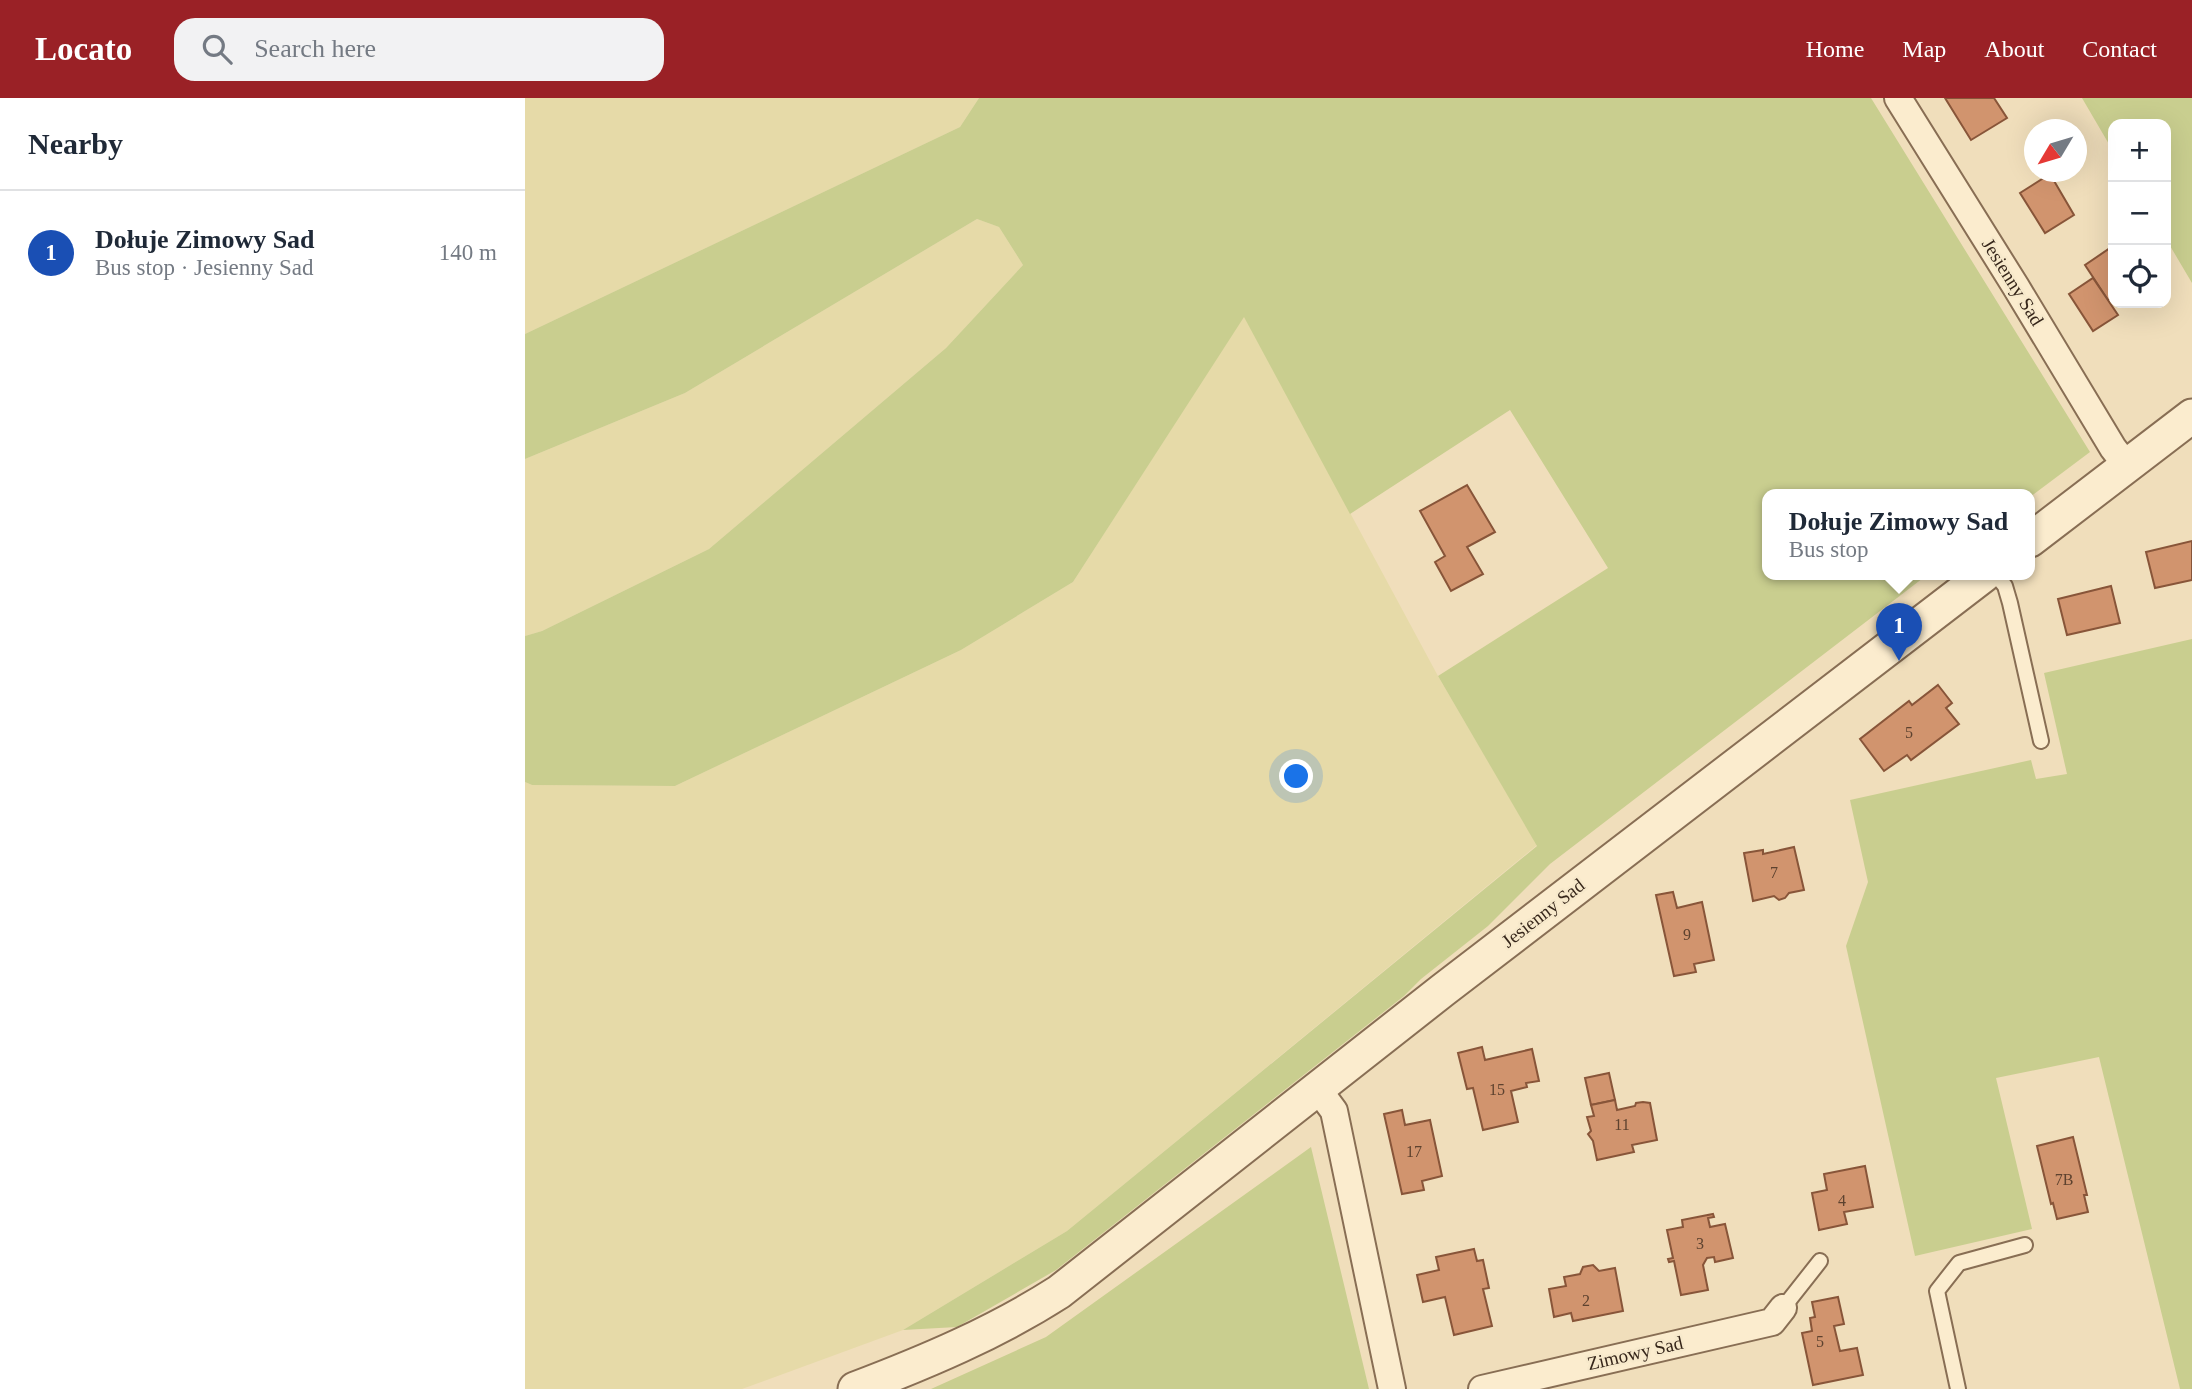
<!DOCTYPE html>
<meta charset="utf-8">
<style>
:root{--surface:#fff;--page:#f2f2f3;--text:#1f2937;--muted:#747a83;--line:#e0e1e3;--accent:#9a2126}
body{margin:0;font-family:"Times New Roman",serif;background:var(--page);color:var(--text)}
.controls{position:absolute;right:21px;top:21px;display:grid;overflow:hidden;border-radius:14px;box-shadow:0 7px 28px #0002}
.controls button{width:63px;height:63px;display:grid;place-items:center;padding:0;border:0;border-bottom:2px solid var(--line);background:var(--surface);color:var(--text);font:35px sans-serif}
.compass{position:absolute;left:1499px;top:21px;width:63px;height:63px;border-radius:50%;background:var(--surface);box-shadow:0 7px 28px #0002;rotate:232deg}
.you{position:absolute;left:772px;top:679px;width:24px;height:24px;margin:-18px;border:5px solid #fff;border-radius:50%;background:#1a73e8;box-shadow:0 0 0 10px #1a73e833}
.badge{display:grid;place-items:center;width:46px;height:46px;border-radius:50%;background:var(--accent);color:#fff;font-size:23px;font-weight:700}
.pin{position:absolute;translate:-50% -58px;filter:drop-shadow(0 2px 4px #0008)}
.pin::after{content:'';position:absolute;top:37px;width:24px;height:21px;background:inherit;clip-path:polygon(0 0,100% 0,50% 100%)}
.popup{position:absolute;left:1237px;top:391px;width:273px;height:91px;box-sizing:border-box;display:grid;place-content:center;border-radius:14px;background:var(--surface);filter:drop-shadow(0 2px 5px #0005);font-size:23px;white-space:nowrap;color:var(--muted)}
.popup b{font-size:26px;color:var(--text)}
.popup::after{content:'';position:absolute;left:50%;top:100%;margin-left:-14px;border:14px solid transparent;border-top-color:var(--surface)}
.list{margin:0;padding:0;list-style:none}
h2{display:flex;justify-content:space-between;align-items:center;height:91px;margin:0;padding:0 28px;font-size:30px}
h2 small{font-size:23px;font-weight:400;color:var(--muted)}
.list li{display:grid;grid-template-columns:46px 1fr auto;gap:21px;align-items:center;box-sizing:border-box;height:126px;padding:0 28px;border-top:2px solid var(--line)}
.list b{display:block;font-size:26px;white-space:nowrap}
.list p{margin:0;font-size:23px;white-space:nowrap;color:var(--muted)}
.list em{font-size:23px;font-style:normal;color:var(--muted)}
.icon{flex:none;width:38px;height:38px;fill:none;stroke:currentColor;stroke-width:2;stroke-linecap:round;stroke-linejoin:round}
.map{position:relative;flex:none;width:1667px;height:1291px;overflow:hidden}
header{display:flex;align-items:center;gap:42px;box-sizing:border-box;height:98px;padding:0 35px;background:var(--accent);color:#fff}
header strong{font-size:33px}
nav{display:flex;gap:38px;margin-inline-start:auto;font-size:24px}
.search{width:490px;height:63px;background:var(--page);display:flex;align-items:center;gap:18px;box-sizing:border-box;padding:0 24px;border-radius:21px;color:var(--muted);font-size:26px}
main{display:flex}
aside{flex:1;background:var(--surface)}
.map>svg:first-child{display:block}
.farmland{fill:#e6daa8}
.green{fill:#c9ce8f}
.building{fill:#d1946e;stroke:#885539;stroke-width:2}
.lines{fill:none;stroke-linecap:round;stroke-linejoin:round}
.service-casing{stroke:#886e54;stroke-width:18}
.minor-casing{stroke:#886e54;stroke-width:30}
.tertiary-casing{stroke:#886e54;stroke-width:37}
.service{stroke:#fbecce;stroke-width:14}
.minor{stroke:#fbecce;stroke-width:26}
.tertiary{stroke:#fbecce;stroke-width:33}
.labels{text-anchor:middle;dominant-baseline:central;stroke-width:5;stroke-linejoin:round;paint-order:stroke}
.number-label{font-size:16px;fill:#5d422f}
.street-label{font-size:19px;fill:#36261a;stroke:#f7e9cb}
</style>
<header>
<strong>Locato</strong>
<div class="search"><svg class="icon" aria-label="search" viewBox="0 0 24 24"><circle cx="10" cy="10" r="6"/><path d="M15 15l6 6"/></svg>Search here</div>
<nav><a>Home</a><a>Map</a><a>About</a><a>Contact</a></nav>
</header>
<main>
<aside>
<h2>Nearby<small></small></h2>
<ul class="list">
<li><span class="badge" style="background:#1a4fb4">1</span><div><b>Dołuje Zimowy Sad</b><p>Bus stop · Jesienny Sad</p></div><em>140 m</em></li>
</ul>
</aside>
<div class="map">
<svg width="1667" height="1291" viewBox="0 0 1667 1291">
<rect width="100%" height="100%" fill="#f0debb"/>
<g class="farmland">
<path d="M0 0H454L435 29 0 236Z"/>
<path d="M452 121 474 129 498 167 421 250 184 451 17 533 0 538V361L160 295Z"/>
<path d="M719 218 913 578 1012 747 542 1133 378 1232 217 1291H0V684L7 687 150 688 436 552 548 484Z"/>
</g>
<g class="green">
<path d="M454 0H1346L1565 354 1505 399V397H1243V477H1402L1025 766 963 828 896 881 879 898 531 1172 432 1229 378 1232 542 1133 1012 748 913 578 1083 470 985 312 825 416 719 219 548 484 436 552 150 688 7 687 0 684V538L17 533 184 451 421 250 498 167 474 129 452 121 160 295 0 361V236L435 29Z"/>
<path d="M1557 0H1667V185L1641 141V26H1588V53Z"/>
<path d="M1667 541V1291H1655L1574 959 1471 980 1507 1131 1390 1158 1321 848 1343 784 1325 702 1506 662 1511 681 1542 676 1519 575Z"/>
<path d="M786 1049 844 1291H406L521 1239Z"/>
</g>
<g class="building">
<path d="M1420 0H1469L1482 20 1446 42Z"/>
<path d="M1525 76 1549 117 1520 135 1495 95Z"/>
<path d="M1588 148V199L1583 202 1560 167Z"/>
<path d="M1568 180 1593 217 1568 233 1544 196Z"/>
<path d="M942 387 970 434 942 449 958 476 926 493 910 464 920 458 895 413Z"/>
<path d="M1667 443V482L1630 490 1621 454Z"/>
<path d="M1586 488 1595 525 1542 537 1533 501Z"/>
<path d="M1413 587 1427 605 1421 610 1434 626 1386 662 1382 657 1359 673 1335 641 1384 603 1387 607Z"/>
<path d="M1269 749 1279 792 1264 795 1260 800 1254 802 1249 798 1228 803 1219 755 1238 752V756Z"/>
<path d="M1148 794 1152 810 1177 804 1189 862 1169 866 1171 874 1149 878 1131 797Z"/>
<path d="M957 949 960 962 1007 951 1014 983 1001 985 1002 989 986 993 993 1024 958 1032 948 990 942 991 933 955Z"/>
<path d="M1084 975 1090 1002 1066 1007 1060 980Z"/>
<path d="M1090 1002 1092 1012 1110 1008 1111 1005 1118 1004 1125 1005 1132 1042 1107 1047 1109 1054 1072 1062 1068 1043 1063 1036 1066 1033 1062 1019 1069 1018 1066 1007Z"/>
<path d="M877 1012 880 1027 905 1022 917 1078 897 1083 899 1092 877 1096 859 1016Z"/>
<path d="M1548 1039 1562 1097H1559L1563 1114 1532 1121 1528 1105 1526 1106 1512 1048Z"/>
<path d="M1340 1068 1348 1109 1319 1114 1322 1126 1294 1132 1287 1095 1302 1092 1299 1076Z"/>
<path d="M1188 1116 1189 1119 1183 1120 1185 1129 1200 1126 1208 1160 1190 1164 1189 1159 1182 1160 1178 1167 1183 1192 1156 1197 1149 1163 1144 1164 1143 1161 1148 1160 1142 1132 1158 1129 1157 1122Z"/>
<path d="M949 1151 952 1163 958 1162 964 1190 958 1191 967 1228 929 1237 920 1199 898 1204 892 1177 914 1172 911 1159Z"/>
<path d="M1068 1167 1074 1173 1090 1170 1098 1213 1048 1223 1046 1215 1029 1219 1024 1191 1041 1188 1039 1179 1055 1176 1058 1169Z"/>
<path d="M1313 1199 1319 1226 1309 1228 1315 1253 1332 1250 1338 1277 1288 1287 1277 1235 1287 1233 1285 1220 1290 1219 1287 1204Z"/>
</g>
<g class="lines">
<defs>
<g id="service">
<path d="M1471 477 1480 488 1485 505 1516 643"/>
<path d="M1258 1210 1295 1163"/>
<path d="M1433 1291 1412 1193 1434 1165 1500 1147"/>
</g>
<g id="minor">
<path d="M1373 0 1491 189 1588 350 1602 368"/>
<path d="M792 990 809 1013 867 1291"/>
<path d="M957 1291 1247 1224 1258 1210"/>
</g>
<g id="tertiary">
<path d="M1505 442 1667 318"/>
<path d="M330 1291C401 1264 470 1235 534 1194L918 892 1459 477"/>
</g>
</defs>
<use href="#service" class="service-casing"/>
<use href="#minor" class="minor-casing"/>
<use href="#tertiary" class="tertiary-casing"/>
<use href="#service" class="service"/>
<use href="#minor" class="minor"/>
<use href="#tertiary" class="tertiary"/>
</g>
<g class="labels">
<g class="number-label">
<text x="1384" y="634">5</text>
<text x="1249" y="774">7</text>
<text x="1162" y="836">9</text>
<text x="972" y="991">15</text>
<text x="1097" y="1026">11</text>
<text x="889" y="1053">17</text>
<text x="1539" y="1081">7B</text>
<text x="1317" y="1102">4</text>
<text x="1175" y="1145">3</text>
<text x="1061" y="1202">2</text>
<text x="1295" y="1243">5</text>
</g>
<g class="street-label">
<text transform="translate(1488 184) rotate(58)">Jesienny Sad</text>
<text transform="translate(1018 815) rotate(-38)">Jesienny Sad</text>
<text transform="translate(1110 1255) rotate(-13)">Zimowy Sad</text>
</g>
</g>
</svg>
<div class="controls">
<button>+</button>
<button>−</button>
<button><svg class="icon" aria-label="locate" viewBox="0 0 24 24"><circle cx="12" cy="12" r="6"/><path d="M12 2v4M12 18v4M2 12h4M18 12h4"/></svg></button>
</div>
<svg class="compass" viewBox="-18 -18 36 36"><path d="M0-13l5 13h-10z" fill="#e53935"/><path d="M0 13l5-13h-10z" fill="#747a83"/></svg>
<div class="you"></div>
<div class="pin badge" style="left:1374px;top:563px;background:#1a4fb4">1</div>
<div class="popup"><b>Dołuje Zimowy Sad</b>Bus stop</div>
</div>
</main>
